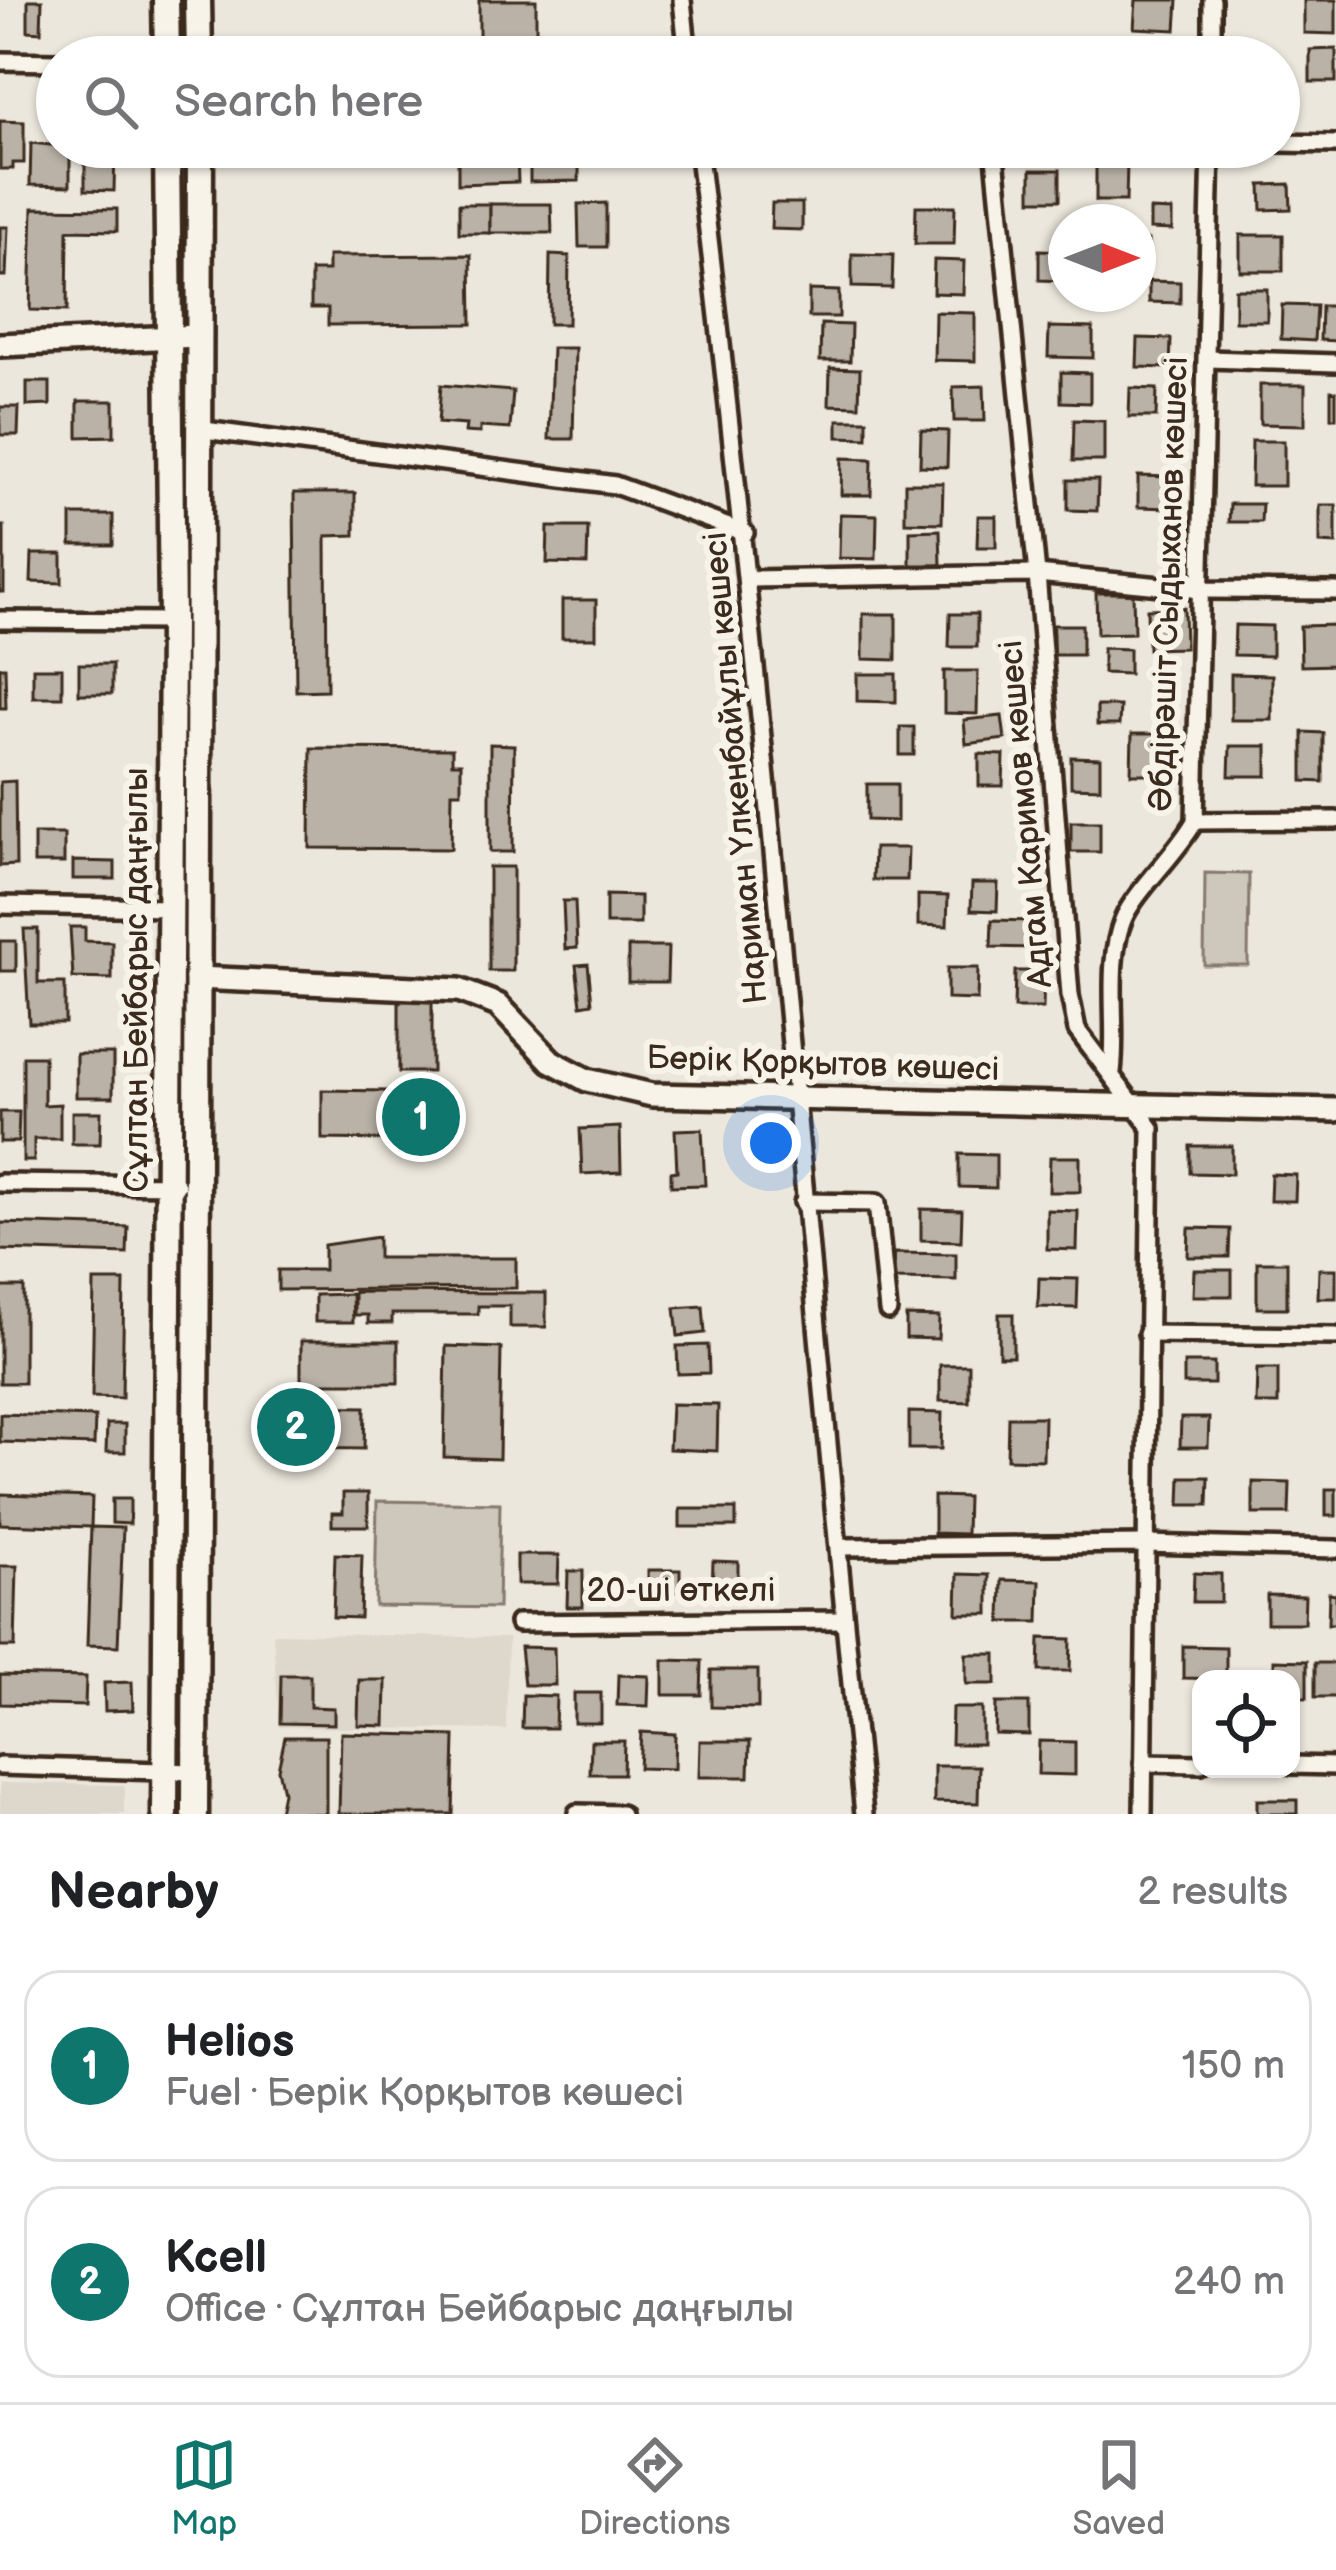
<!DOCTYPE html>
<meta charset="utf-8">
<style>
:root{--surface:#fff;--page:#f6f6f6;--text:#202124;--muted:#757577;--line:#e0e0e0;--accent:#0f766e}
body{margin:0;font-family:"Balsamiq Sans",sans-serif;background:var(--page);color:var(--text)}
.controls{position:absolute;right:36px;bottom:36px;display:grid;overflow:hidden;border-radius:24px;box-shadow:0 3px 9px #0004}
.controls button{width:108px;height:108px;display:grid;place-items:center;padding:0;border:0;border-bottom:3px solid var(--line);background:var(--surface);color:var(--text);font:60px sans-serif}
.compass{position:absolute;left:1048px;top:204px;width:108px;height:108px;border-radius:50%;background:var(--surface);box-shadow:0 3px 9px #0004;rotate:90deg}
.you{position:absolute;left:771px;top:1143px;width:42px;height:42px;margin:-30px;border:9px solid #fff;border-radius:50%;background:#1a73e8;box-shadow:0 0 0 18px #1a73e833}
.badge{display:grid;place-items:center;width:78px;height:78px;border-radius:50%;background:var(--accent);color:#fff;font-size:39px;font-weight:700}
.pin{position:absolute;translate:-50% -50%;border:6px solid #fff;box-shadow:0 3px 12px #0006}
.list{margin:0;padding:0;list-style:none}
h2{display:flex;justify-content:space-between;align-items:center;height:156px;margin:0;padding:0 48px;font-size:51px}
h2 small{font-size:39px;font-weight:400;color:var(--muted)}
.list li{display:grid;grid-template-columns:78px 1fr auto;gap:36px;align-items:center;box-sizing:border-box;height:192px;margin:0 24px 24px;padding:0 24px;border:3px solid var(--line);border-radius:36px}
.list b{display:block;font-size:45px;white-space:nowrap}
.list p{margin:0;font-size:39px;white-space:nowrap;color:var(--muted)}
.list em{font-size:39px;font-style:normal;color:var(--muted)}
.icon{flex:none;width:66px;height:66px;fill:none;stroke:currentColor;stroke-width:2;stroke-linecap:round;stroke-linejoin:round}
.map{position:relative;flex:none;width:1336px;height:1814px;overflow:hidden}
.search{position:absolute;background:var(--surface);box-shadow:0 3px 9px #0004;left:36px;right:36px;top:36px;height:132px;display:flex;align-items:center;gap:30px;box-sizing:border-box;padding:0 42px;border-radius:66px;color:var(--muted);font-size:45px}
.sheet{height:588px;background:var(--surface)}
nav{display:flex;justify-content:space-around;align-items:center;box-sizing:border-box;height:168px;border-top:3px solid var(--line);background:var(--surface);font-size:33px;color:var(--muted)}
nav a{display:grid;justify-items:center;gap:6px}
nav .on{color:var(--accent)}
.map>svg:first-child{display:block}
.built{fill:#ddd7cc}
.grass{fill:#cec8bc;stroke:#84796d;stroke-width:3}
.building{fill:#bab2a7;stroke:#3b2a1e;stroke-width:3}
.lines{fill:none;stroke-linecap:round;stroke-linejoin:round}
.street-casing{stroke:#3b2a1e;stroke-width:24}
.secondary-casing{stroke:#3b2a1e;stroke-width:30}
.primary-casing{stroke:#3b2a1e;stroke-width:33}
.street{stroke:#f7f3e8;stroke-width:15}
.secondary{stroke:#f7f3e8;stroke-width:21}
.primary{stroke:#f7f3e8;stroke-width:24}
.labels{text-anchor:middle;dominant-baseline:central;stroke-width:12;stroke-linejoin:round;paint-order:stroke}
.street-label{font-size:33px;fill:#3b2a1e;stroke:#f7f3e8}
</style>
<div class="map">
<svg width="1336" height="1814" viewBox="0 0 1336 1814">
<rect width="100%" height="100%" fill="#ece7dc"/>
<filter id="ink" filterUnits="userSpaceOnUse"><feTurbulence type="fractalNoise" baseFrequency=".00833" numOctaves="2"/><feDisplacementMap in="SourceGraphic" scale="24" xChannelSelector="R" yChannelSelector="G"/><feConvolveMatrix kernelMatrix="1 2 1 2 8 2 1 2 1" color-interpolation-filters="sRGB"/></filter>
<g filter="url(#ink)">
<g class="built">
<path d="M273 1633 508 1638 506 1730 279 1727Z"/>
<path d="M0 1783 124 1785V1814H0Z"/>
</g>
<g class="grass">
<path d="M1205 873 1249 874 1248 965H1204Z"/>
<path d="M377 1501 500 1503 498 1608 375 1606Z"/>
</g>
<g class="building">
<path d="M28 0H42L41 32 28 31Z"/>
<rect x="479" y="0" width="57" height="57"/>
<path d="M1136 0H1178L1176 30 1134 28Z"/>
<path d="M1304 0H1336V34L1304 33Z"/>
<path d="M1336 49V82H1310V50Z"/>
<rect x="1279" y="73" width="8" height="28"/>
<path d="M0 121 24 122V163H13V169H0Z"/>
<path d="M31 143 70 147V186L30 185Z"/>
<path d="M85 147H115L114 191 85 190Z"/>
<path d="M530 153H579V181L530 182Z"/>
<path d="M517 155 518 182 458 184V157Z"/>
<path d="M1096 163H1127L1126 201H1096Z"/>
<rect x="1031" y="170" width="29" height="30"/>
<path d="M1290 184 1291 209 1262 210 1261 185Z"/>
<path d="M606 203V247H579L578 204Z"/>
<path d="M772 203H802V230L771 229Z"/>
<rect x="459" y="204" width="31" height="29"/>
<path d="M490 204H551L552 233H490Z"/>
<path d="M916 206H955L954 244H915Z"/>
<path d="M33 208 117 209V231L68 230 67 311 30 310Z"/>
<path d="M1150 210 1172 211V230L1150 229Z"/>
<path d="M0 227H8L6 276H0Z"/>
<rect x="1240" y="235" width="43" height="36"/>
<rect x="1138" y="240" width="10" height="29"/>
<path d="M1039 250 1066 251V281L1039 280Z"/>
<path d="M852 254 893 255 892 288 852 287Z"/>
<path d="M471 255 472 324 328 325V308H311V271H328V256Z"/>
<path d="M550 255 569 256 568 324H549Z"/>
<path d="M934 260 964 261 963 294 933 293Z"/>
<path d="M1149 281 1180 282V303L1149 302Z"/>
<rect x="1235" y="289" width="32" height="32"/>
<path d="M809 290 839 291V317H809Z"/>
<path d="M1282 305 1316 306 1314 341 1281 339Z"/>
<path d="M1321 306H1336V341L1320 340Z"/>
<path d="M935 312 975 313V361L934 360Z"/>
<path d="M821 324 851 325 850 361H820Z"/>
<path d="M1049 327 1093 328V358L1048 357Z"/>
<path d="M1138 338 1171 339 1170 368 1137 367Z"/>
<path d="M552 348H575L573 439H549Z"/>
<path d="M830 368 860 369 859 406 829 405Z"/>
<path d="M1061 372 1090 373V403L1061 402Z"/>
<path d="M27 382H50V405L27 406Z"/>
<path d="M441 385 513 391 510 429 480 427V433L465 432 466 425 438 423Z"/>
<path d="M1260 385H1305V425L1260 424Z"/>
<path d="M984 386 985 421H954L953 387Z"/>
<path d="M1130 388 1157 389 1156 417H1129Z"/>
<path d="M1331 391 1336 392V418H1331Z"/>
<path d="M78 401H114V436L78 437Z"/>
<path d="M0 407H19L18 435H0Z"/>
<path d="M838 420H867V438L838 437Z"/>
<path d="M1074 420 1104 421V461H1073Z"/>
<path d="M921 430 948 431 947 467 920 466Z"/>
<path d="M1252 441H1284V486H1251Z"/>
<path d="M842 458 872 459 871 495H841Z"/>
<path d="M1138 476 1171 477V508L1138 507Z"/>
<path d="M1068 480H1098L1097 511 1068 510Z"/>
<path d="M905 483H943L942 523 905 522Z"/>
<path d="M294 493H355V535L326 536 327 690 296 691Z"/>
<path d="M1230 504H1262L1261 522H1229Z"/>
<path d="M1320 505H1336V544L1320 543Z"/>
<path d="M840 514 877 515 876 559 839 558Z"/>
<rect x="71" y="515" width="42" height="30"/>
<path d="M978 516H996V547H977Z"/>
<rect x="0" y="526" width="4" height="66"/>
<path d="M548 527H588L587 564 547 563Z"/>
<path d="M940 530 941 565H910V531Z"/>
<path d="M32 554H62V583L31 582Z"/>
<path d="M1096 593H1133L1134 633 1097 634Z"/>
<rect x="562" y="600" width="34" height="38"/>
<path d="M1184 608 1185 648 1148 649 1147 609Z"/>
<path d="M863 614H896V660L863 659Z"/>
<path d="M950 614H977V647H949Z"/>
<rect x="1053" y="625" width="29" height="30"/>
<path d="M1235 625 1272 626V656L1234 655Z"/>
<path d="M1336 625V665L1301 666 1300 626Z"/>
<path d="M1103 648 1129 649V674L1103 673Z"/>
<rect x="79" y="664" width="33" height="30"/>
<path d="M0 667H5L6 708H0Z"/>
<rect x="33" y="668" width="29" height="29"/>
<path d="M944 671H978L977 714 944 713Z"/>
<path d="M857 674H896V702L857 701Z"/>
<path d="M1231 674 1272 675V720H1231Z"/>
<path d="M1097 706H1120L1119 725H1097Z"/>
<path d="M1002 716 1005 739 966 744 964 720Z"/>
<rect x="900" y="727" width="14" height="28"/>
<path d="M1303 732 1323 733V782L1303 781Z"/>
<path d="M1132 734H1172V774H1131Z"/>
<path d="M490 744 514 745 513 852H490Z"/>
<path d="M1230 746H1267V776H1229Z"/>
<path d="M311 748 452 749V763H461V792H452L451 849 310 848Z"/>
<path d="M979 754 1004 755 1003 786H979Z"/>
<path d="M1071 757 1100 758V788L1071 787Z"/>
<path d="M15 781 16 865 0 866V782Z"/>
<path d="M867 784H897V821L867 820Z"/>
<rect x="1071" y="822" width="29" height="30"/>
<rect x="34" y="834" width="30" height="29"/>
<path d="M874 848H908L907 880H873Z"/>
<path d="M73 861 115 862V879H73Z"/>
<rect x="489" y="867" width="24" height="104"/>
<path d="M972 883H998L997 911 971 910Z"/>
<path d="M606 895 640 896V924H606Z"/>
<path d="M918 895 948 896 947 926 918 925Z"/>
<path d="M563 901H575L577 948 565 949Z"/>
<path d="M992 920 1033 921V948L991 947Z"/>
<path d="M70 927H85V941L112 942V979L73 978Z"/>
<path d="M24 929H38V983H65V1023H29Z"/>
<rect x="0" y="941" width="16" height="30"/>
<path d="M628 947H668L667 982H628Z"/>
<path d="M588 964 592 1003 581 1005 576 965Z"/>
<path d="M947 968H978L977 1000 947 999Z"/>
<path d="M1015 971H1044L1043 1008H1014Z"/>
<path d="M432 1000V1072H399V1001Z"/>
<rect x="76" y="1054" width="37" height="43"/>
<path d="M23 1056H44V1105L60 1104V1139H34V1161H23Z"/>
<path d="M405 1088H437L436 1147 405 1146Z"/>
<path d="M322 1090 386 1091V1103L405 1104V1123H385V1140L322 1139Z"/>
<path d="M0 1112H19L18 1142H0Z"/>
<path d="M72 1112H101L100 1144H72Z"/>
<path d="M620 1127 621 1172 582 1174 580 1129Z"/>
<path d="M702 1129 705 1185 671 1186V1172L677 1171 675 1130Z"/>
<path d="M1190 1146H1232V1174L1190 1173Z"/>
<path d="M959 1154 996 1155V1188L959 1187Z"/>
<path d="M1050 1157H1080V1192H1049Z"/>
<path d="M1271 1174 1296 1175 1295 1201H1270Z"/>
<path d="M921 1209 962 1210 961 1241 921 1240Z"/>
<path d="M1047 1210 1078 1211 1077 1250 1047 1249Z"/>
<path d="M0 1223 128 1227 127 1254 0 1250Z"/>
<path d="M1189 1228 1230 1229 1229 1257H1188Z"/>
<path d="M378 1237V1258H516V1288L278 1290V1270H324V1245Z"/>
<path d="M894 1253 956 1254V1280L894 1279Z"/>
<rect x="1257" y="1262" width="30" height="46"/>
<path d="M1319 1269H1336V1298H1318Z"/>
<path d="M1194 1270H1232V1296H1193Z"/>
<path d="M1039 1278 1078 1279 1077 1308 1038 1307Z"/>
<path d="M94 1281H124L122 1398 92 1397Z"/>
<rect x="0" y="1287" width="24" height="96"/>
<path d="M354 1292 546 1293V1327H510V1306H478V1314H392V1323H368V1315H354Z"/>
<path d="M352 1294 353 1322H315V1295Z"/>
<path d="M703 1306 705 1333 678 1336 675 1308Z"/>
<rect x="999" y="1314" width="14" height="42"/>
<path d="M906 1316 939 1317 938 1339 906 1338Z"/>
<rect x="301" y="1341" width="97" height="42"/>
<path d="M708 1345 709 1373 678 1374 677 1346Z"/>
<path d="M446 1346 501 1348 499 1459 444 1457Z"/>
<rect x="1184" y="1363" width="30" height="21"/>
<path d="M940 1365H969V1402L940 1401Z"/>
<path d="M1257 1369H1278V1404H1256Z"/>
<path d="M671 1404 718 1405 717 1451 669 1449Z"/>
<path d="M295 1406 365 1407 364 1449 294 1448V1437L286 1432Z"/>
<path d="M909 1412 942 1413 941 1449H909Z"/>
<path d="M0 1414 95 1417 94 1445 0 1442Z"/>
<path d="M1008 1417H1044L1043 1460 1007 1459Z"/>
<path d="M1181 1418H1209L1208 1447H1180Z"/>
<path d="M107 1424H125V1452H106Z"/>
<path d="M1181 1477H1209L1208 1505H1180Z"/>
<path d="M1253 1482 1290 1483 1289 1514H1253Z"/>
<rect x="1326" y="1489" width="10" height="27"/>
<path d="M343 1493H368V1526H332V1513H343Z"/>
<path d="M0 1494 92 1497 91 1527 0 1524Z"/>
<path d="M934 1496 967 1497 966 1534 934 1533Z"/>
<path d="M112 1499H130V1524L112 1523Z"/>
<rect x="680" y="1509" width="56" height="18"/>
<path d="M91 1527 123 1528 118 1646 87 1645Z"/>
<path d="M335 1554 362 1555 360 1618 333 1617Z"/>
<path d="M517 1555H559L558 1584H517Z"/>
<path d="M713 1561 738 1562V1591L712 1590Z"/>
<path d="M0 1566H17L15 1647H0Z"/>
<rect x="648" y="1570" width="32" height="22"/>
<path d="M568 1571H583V1607H567Z"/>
<path d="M1194 1573 1221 1574V1602H1193Z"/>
<path d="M958 1574 989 1575V1614H957Z"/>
<path d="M1002 1580 1040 1581 1039 1622H1001Z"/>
<path d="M1329 1593 1336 1594V1624H1328Z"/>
<path d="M1267 1595 1305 1596 1304 1623H1267Z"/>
<path d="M1040 1638 1071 1639 1070 1671H1039Z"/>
<path d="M1183 1646 1226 1647V1679L1183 1678Z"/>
<path d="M520 1647 554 1648 555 1685H524Z"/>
<rect x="966" y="1654" width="30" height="30"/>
<path d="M663 1660 702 1661 701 1695H663Z"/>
<path d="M1274 1660 1307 1661V1698L1291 1697V1679H1274Z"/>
<rect x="1315" y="1663" width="21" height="34"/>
<path d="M711 1670H758V1708L711 1707Z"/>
<path d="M0 1675 86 1677 85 1706 0 1704Z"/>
<path d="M281 1675H310V1707L334 1708V1724L280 1723Z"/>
<path d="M618 1675 649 1676 648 1706 617 1705Z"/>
<path d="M359 1680H386L385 1726 358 1725Z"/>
<path d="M132 1682 133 1710 105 1711 104 1683Z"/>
<rect x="574" y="1693" width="27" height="30"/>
<path d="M523 1695 556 1696 555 1728H522Z"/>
<path d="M996 1703H1029V1735L995 1734Z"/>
<path d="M952 1708H982V1744H951Z"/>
<path d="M641 1732 675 1734 674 1769 639 1768Z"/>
<path d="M341 1733 455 1736 453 1814H339Z"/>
<path d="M285 1737H326V1814L279 1812 283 1792 278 1769Z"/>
<path d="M591 1741H624L623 1774H590Z"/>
<path d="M700 1741H750L749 1777H699Z"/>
<path d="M1039 1741 1075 1742V1775L1038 1774Z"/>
<path d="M934 1766H979L978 1803 934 1802Z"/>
<rect x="1257" y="1800" width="40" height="14"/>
</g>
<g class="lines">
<defs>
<g id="street">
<path d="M682 0 688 57"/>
<path d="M1212 57V0"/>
<path d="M0 61 57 62"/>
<path d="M1279 143 1336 144"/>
<path d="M698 147C766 702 807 1258 864 1814"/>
<path d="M994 147 1037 574 1070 995 1077 1030 1151 1128 1143 1814"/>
<path d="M1208 359 1336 363"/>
<path d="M197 429 615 485 745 533"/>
<path d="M750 579 1037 574 1202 590 1336 591"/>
<path d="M0 620 172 621"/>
<path d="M1195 821 1336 820"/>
<path d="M0 905 170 908"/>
<path d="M1112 1072C1118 1025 1105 964 1123 920 1134 892 1176 855 1195 821L1211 147"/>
<path d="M0 1183 177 1185"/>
<path d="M803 1202 877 1203 888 1311"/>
<path d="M1147 1334 1336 1336"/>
<path d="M841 1547 1145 1544 1336 1549"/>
<path d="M518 1623 844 1620"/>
<path d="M1143 1763 1201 1764"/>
<path d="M1291 1765 1336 1766"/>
<path d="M0 1766 194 1772"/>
<path d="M577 1813 621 1814"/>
</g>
<g id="secondary">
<path d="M0 345 198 336"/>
<path d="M196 978 459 990 498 1005 551 1061 587 1080 652 1095 1336 1110"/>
</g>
<g id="primary">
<path d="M166 0 167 57"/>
<path d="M198 0 199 57"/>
<path d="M165 1814 172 621 167 147"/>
<path d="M195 1814 200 147"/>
</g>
</defs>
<use href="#street" class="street-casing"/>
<use href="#secondary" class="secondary-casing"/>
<use href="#primary" class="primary-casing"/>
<use href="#street" class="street"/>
<use href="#secondary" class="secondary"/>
<use href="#primary" class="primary"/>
</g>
</g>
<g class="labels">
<g class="street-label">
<text transform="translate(1169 584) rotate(-88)">Әбдірәшіт Сыдыханов көшесі</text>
<text transform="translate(736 768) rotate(-95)">Нариман Үлкенбайұлы көшесі</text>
<text transform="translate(1026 814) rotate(-95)">Адгам Каримов көшесі</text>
<text transform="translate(137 980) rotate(-90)">Сұлтан Бейбарыс даңғылы</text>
<text transform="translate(823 1064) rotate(2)">Берік Қорқытов көшесі</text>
<text x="681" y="1591">20-ші өткелі</text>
</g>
</g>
</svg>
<div class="controls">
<button><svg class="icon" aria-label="locate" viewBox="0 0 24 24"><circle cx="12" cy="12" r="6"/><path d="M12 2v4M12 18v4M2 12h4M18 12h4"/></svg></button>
</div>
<svg class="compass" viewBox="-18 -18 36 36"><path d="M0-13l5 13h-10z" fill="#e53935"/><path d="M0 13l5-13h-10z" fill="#757577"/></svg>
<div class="you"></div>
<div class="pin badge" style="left:421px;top:1117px">1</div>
<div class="pin badge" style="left:296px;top:1427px">2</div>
<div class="search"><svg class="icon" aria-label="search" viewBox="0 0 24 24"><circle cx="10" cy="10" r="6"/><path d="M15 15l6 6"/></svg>Search here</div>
</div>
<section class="sheet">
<h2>Nearby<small>2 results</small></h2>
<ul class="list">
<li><span class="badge">1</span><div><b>Helios</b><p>Fuel · Берік Қорқытов көшесі</p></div><em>150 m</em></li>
<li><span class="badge">2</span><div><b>Kcell</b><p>Office · Сұлтан Бейбарыс даңғылы</p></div><em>240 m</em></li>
</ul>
</section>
<nav>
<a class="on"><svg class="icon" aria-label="map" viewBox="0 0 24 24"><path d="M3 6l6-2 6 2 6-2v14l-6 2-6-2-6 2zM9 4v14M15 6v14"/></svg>Map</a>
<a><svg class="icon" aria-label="directions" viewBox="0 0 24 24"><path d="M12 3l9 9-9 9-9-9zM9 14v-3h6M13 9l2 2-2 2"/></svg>Directions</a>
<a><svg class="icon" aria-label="saved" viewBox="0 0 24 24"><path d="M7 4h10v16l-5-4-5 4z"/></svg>Saved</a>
</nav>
